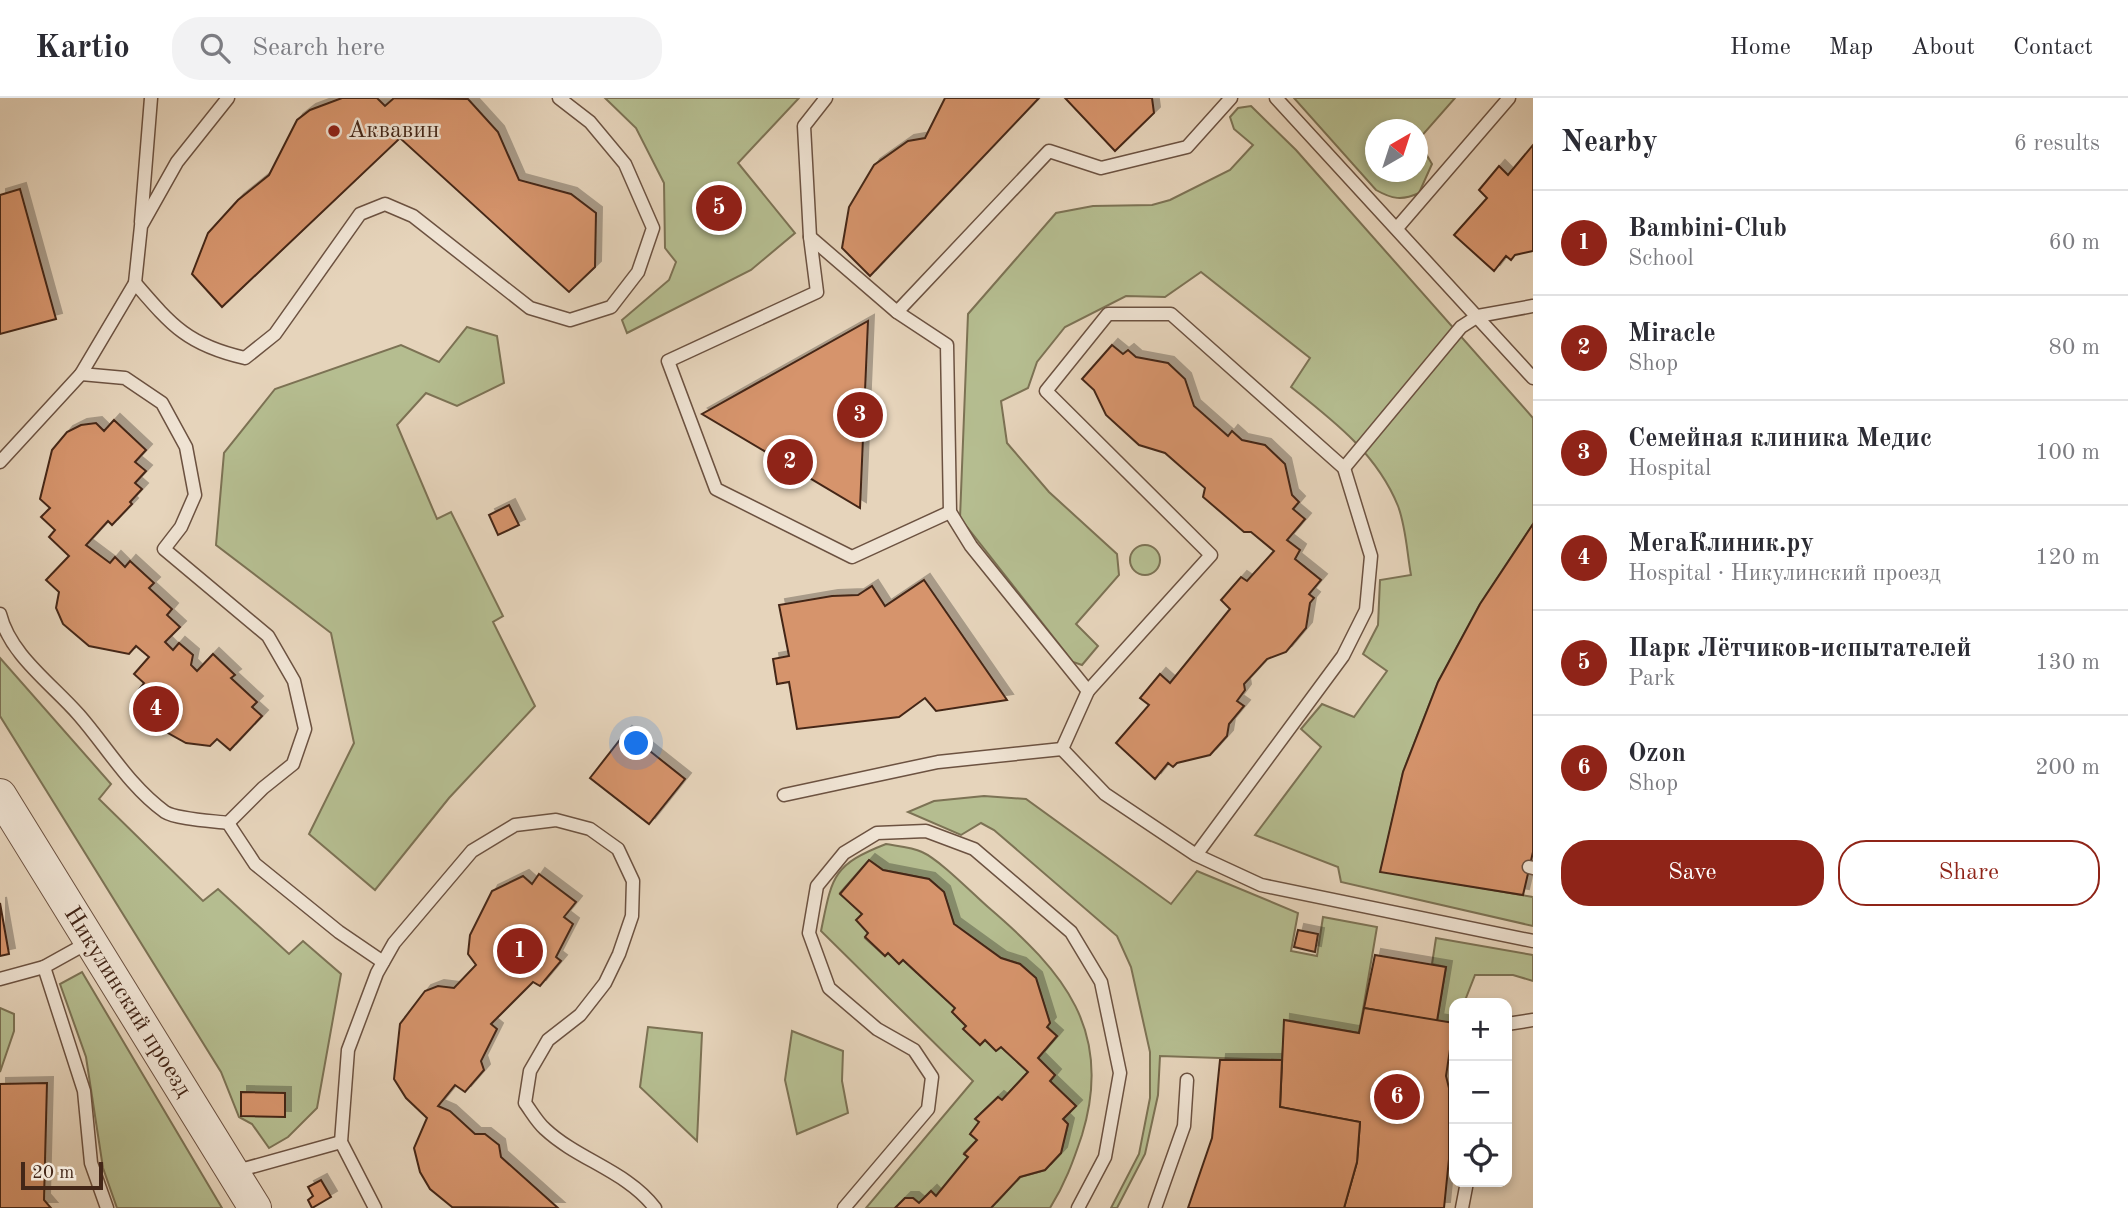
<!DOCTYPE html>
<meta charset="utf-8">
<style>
:root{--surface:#fff;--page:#f2f2f3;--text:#2b2b33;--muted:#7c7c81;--line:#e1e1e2;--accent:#8f2418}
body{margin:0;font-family:"Old Standard TT",serif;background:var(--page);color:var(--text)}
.controls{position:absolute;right:21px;bottom:21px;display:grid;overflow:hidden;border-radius:14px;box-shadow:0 4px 10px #0003}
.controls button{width:63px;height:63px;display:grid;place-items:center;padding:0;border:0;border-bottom:2px solid var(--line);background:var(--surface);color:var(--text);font:35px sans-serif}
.compass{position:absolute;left:1365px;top:21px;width:63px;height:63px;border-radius:50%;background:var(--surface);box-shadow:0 4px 10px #0003;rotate:39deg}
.scale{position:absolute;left:21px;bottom:18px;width:82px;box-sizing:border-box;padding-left:7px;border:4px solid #442718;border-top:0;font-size:19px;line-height:24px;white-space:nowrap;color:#442718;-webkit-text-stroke:5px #efe3d3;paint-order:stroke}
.you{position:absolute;left:637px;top:646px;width:24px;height:24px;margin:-18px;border:5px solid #fff;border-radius:50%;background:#1a73e8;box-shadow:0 0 0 10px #1a73e833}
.badge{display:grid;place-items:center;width:46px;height:46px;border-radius:50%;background:var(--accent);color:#fff;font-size:23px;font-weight:700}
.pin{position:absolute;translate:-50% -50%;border:4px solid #fff;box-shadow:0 2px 7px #0006}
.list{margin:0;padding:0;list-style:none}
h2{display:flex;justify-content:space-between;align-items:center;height:91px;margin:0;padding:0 28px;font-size:30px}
h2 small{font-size:23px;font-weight:400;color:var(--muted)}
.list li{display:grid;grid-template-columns:46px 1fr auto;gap:21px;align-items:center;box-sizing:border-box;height:105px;padding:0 28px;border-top:2px solid var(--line)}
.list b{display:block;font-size:26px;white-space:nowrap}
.list p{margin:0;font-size:23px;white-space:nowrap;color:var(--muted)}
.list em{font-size:23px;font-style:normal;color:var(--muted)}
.actions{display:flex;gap:14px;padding:21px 28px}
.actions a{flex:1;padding:16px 0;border:2px solid var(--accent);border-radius:28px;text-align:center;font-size:24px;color:var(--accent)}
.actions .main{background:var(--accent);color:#fff}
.icon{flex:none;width:38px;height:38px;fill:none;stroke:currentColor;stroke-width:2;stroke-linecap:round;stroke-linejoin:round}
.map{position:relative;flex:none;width:1533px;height:1110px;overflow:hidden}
header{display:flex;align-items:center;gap:42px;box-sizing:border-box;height:98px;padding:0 35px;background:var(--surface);border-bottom:2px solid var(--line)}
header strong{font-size:33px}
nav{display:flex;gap:38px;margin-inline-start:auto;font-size:24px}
.search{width:490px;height:63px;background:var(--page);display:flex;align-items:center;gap:18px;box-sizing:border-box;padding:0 24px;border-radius:28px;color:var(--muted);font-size:26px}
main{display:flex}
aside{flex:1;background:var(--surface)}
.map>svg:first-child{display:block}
.green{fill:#b5bd90;stroke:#7c7254;stroke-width:2;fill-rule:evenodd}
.building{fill:#d6946c;stroke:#442718;stroke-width:2;filter:url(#shadow)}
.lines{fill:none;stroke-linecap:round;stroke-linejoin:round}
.service-casing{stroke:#6c5241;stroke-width:15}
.tertiary-casing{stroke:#6c5241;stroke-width:34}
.service{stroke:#efe3d3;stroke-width:12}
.tertiary{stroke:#efe3d3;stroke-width:32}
.poi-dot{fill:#8f2418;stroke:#efe3d3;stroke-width:2.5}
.labels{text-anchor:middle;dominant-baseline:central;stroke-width:5;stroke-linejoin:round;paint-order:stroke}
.poi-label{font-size:24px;fill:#442718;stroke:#efe3d3;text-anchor:start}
.street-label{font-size:24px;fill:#442718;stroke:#efe3d3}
</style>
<header>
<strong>Kartio</strong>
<div class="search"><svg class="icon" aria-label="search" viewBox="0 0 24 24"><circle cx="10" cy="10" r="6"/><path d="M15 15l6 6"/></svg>Search here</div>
<nav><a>Home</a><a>Map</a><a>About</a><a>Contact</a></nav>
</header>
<main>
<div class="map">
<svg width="1533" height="1110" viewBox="0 0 1533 1110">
<defs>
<filter id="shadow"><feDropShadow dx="6" dy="-6" stdDeviation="0" flood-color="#0004"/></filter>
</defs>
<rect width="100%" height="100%" fill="#e6d4bb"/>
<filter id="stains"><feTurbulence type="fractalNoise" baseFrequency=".00286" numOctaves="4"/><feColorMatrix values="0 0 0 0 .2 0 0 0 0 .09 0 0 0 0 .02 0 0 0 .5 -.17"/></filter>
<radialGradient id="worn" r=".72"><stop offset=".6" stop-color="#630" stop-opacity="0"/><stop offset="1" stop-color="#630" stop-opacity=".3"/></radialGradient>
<g class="green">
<path d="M605 0H799L738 65 795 135 751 172 627 235 622 222 669 182 676 164 665 150 664 85 636 30Z"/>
<path d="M1294 0H1455L1418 42 1432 66 1419 95C1402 103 1392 101 1376 92ZM1376 32H1418V74H1376Z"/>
<path d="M1251 8 1296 52 1533 320V426L1480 506 1438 584 1403 674 1381 773 1533 799V828L1341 784 1338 769 1255 737 1321 649 1301 631 1322 606 1354 619 1387 573 1363 556 1378 527 1380 482 1411 477C1407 455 1406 429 1398 408 1377 356 1334 323 1291 289L1310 260 1201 174 1165 199 1126 198 1065 229 1037 264 1028 290 1001 303 1007 345 1049 394 1117 456 1119 477 1076 526 1098 548 1082 567 1073 564 960 420 968 216 1056 115 1093 108 1152 107 1170 102 1230 72 1253 47 1234 31 1230 19 1238 10Z"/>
<path d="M467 229 497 238 504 285 457 308 426 295 397 327 437 421 451 414 503 518 493 524 535 608 449 700 375 792 309 736 354 645 331 535 216 447 224 355 275 291 401 247 439 264Z"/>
<circle cx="1145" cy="462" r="15"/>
<path d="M0 560 111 686 99 701 203 803 218 791 289 856 303 843 341 876 317 1010 288 1039 269 1050 252 1026 239 1019 221 974 0 618Z"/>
<path d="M984 698 1026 701 1171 806 1197 773 1298 815 1291 853 1317 858 1323 819 1377 829 1359 935 1285 922 1282 962 1160 958 1158 997 1145 1056 1117 1110H1111L1139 1056 1150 1000V954L1131 869 1117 838 994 732 981 725 961 737 908 714 934 703Z"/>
<path d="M886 746C897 748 912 749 922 754 940 762 972 795 988 809 1064 874 1114 933 1082 1037 1073 1064 1065 1086 1050 1110H991L1020 1079 1045 1072 1061 1055 1068 1026 1063 1021 1076 1008 1050 983 1055 977 1038 960 1057 938 1047 929 1050 925 1036 880 1020 866 1001 860 954 826 944 794 929 781 883 772 869 762 840 795 862 816 868 835 865 840 885 858 888 855 899 865 903 862 955 910 952 914 966 928 964 931 980 947 985 942 996 953 1001 949 1028 974 1002 1002 998 999 976 1020 979 1024 970 1036 977 1042 964 1055 968 1059 936 1098 931 1093 919 1105 913 1100H905L895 1110H866L973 983 821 833C832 779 832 767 886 746Z"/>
<path d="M1436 840 1533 857V883L1513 877H1475L1464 905H1454V925L1437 923 1446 869 1432 866Z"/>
<path d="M82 874 222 1110H117L103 1070 86 959 60 886Z"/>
<path d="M0 910 14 916V933L0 974Z"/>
<path d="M648 929 702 935 697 1043 640 989Z"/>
<path d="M792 933 843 953 842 983 848 1015 797 1036 785 982Z"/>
</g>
<g class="building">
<path d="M342 0H377L385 8 394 0 468 1 498 34 519 82 571 96 596 115 595 169 569 194 400 40 222 209 192 176 208 135 238 102 269 77 297 22 310 12Z"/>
<path d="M945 0H1039L870 178 842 150 849 109 874 67 908 43 925 40Z"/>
<path d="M1065 0H1152L1154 15 1115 53Z"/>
<path d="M1533 47V153L1515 157 1511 162 1506 158 1494 173 1454 137 1487 100 1479 92 1499 68 1508 77Z"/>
<path d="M20 91 56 221 0 236V97Z"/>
<path d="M868 223 860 410 702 316Z"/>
<path d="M1112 247 1123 256 1128 252 1136 259 1168 265 1185 281 1194 308 1228 338 1232 333 1242 342 1265 347 1285 366 1292 397 1299 404 1293 411 1305 421 1287 442 1300 452 1295 461 1321 482 1309 496 1314 500 1310 505 1306 530 1286 554 1267 561 1244 586 1245 592 1237 603 1244 608 1229 626 1227 638 1210 657 1177 665 1173 669 1168 665 1155 681 1116 645 1149 607 1140 600 1160 576 1170 585 1230 511 1221 502 1241 479 1247 483 1274 453 1251 434H1244L1203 399 1205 390 1165 355 1139 347 1106 317 1094 292 1082 281Z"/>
<path d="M114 322 146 352 135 364 146 373 135 385 142 391 130 404 132 406 112 427 108 423 86 447 110 465 115 459 125 469 130 463 154 485 149 490 172 511 167 517 180 529 165 544 173 552 179 545 193 557 191 567 197 573 213 556 235 577 231 580 257 604 252 609 262 618 230 652 217 641 210 648 186 645 150 625 138 609 137 594 144 585 134 576 149 559 136 548 129 556 89 548 63 526 56 510 59 494 46 482 69 458 49 439 55 432 41 419 50 410 40 401 52 352 67 334 81 327 96 325 104 333Z"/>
<path d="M509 407 519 427 498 437 489 417Z"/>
<path d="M1533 426V754L1523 797 1380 774 1403 674 1438 584 1480 506Z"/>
<path d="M924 482 1007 602 936 613 925 600 899 619 797 631 789 584 777 586 773 561 789 558 779 507 832 498 858 497 872 488 885 508Z"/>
<path d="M626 634 685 681 649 726 590 680Z"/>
<path d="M869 762 883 772 929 781 944 794 954 826 1001 860 1020 866 1036 880 1050 925 1047 929 1057 938 1038 960 1055 977 1050 983 1076 1008 1063 1021 1068 1026 1061 1055 1045 1072 1020 1079 991 1110H895L905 1100H913L919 1105 931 1093 936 1098 968 1059 964 1056 977 1042 970 1036 979 1024 975 1021 998 999 1002 1002 1028 974 1001 949 996 953 985 942 980 947 963 931 966 928 952 914 955 910 903 862 899 866 888 855 885 858 865 839 868 835 856 822 862 816 840 796Z"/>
<path d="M539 776 576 804 564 819 573 826 556 859 561 863 540 888 533 884 491 926 497 931 481 963 484 972 465 994 455 987 438 1008 450 1013 475 1036H485L499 1047 501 1059 558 1110 452 1109 430 1091 420 1074 414 1050 427 1020 406 1000 394 981 400 926 425 893 438 888 454 890 476 867 468 856 470 837 492 793 523 778 532 786Z"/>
<path d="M0 805 9 856 0 858Z"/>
<path d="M1298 832 1318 836 1315 854 1294 849Z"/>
<path d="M1375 857 1446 869 1437 923 1364 910Z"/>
<path d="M1364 910 1454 925 1446 978 1449 990V1061L1444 1110H1344L1357 1064 1360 1024 1280 1009 1284 922 1359 935Z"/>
<path d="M1220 962H1282L1280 1009 1360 1024 1357 1064 1344 1110H1188L1212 1040Z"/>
<path d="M47 985 44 1102 51 1110H0V986Z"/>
<path d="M241 994 285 995V1019L241 1018Z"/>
<path d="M321 1082 331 1099 312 1110 308 1102 313 1098 308 1089Z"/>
</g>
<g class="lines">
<defs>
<g id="service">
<path d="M826 0 804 28 810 139 897 214 1049 53 1101 70 1187 49 1231 0"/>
<path d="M1276 0 1533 280"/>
<path d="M141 124 151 0"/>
<path d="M1397 130 1509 0"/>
<path d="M810 139 817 194 668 263 716 391 852 459 950 414"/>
<path d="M135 185C172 228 188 247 245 260L275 236 360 116 385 106 413 118 530 210 570 222 611 209 638 174 653 130 625 66 590 24 559 0"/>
<path d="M897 214 947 247 950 414 971 448 1088 593"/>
<path d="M81 276 125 280 162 305 186 349 195 397 181 429 164 451 268 538 294 583 305 631 293 666 263 690 228 725"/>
<path d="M0 364 81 276 135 185 141 128 177 64 228 0"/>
<path d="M1344 370 1461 229 1478 218 1533 208"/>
<path d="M0 516C10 557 52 586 79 617 107 649 129 688 165 714 176 721 213 723 228 725L255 766 339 834 383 864"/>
<path d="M784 697 938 664 1062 651"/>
<path d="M1196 757 1343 558 1366 512 1371 458 1344 370 1171 216H1108L1046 293 1211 457 1088 593 1062 651 1105 696 1196 757 1261 787 1533 843"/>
<path d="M1529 769 1533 770"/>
<path d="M44 869 84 993 91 1065 107 1110"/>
<path d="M0 881 44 869 89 844"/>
<path d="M1507 926 1533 922"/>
<path d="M233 1074 341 1044"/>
<path d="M375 1110 341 1044 348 952 377 875 394 845 472 753 515 727 556 722 590 731 618 751 633 783 632 818 619 856 605 885 580 917 548 942 530 973 525 1005C531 1013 537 1024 545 1031 578 1062 627 1073 655 1110"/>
<path d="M844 1110 928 1011 932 979 914 952 877 931 829 890 809 835 817 788 844 755 877 735 926 733 974 751 1071 834 1101 884 1120 975 1105 1059 1078 1110"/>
<path d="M1155 1110 1184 1028 1187 982"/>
<path d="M1462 1110 1467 1084"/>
</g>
<path id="tertiary" d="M0 697 255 1110"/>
</defs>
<use href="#service" class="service-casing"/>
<use href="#tertiary" class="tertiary-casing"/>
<use href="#service" class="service"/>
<use href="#tertiary" class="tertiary"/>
</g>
<circle class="poi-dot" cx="334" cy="33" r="7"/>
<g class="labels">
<g class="poi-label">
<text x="348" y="33">Аквавин</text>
</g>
<g class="street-label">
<text transform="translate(127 904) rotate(58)">Никулинский проезд</text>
</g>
</g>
<rect width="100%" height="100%" filter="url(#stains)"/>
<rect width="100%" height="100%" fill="url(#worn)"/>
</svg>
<div class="controls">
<button>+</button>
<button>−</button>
<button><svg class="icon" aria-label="locate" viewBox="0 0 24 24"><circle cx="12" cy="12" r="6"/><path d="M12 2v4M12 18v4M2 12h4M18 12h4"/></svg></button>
</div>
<svg class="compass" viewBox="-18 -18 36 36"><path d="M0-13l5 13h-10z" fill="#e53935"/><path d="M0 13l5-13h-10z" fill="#7c7c81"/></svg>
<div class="scale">20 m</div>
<div class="you"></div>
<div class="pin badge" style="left:520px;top:853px">1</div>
<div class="pin badge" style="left:790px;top:364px">2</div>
<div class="pin badge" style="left:860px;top:317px">3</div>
<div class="pin badge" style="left:156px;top:611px">4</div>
<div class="pin badge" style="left:719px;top:110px">5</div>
<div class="pin badge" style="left:1397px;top:999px">6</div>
</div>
<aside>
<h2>Nearby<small>6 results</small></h2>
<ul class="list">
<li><span class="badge">1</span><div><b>Bambini-Club</b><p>School</p></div><em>60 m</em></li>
<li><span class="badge">2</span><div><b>Miracle</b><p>Shop</p></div><em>80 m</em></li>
<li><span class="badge">3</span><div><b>Семейная клиника Медис</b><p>Hospital</p></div><em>100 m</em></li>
<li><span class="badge">4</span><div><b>МегаКлиник.ру</b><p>Hospital · Никулинский проезд</p></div><em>120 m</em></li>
<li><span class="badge">5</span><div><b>Парк Лётчиков-испытателей</b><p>Park</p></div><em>130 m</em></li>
<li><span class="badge">6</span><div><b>Ozon</b><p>Shop</p></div><em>200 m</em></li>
</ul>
<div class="actions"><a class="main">Save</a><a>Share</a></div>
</aside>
</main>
